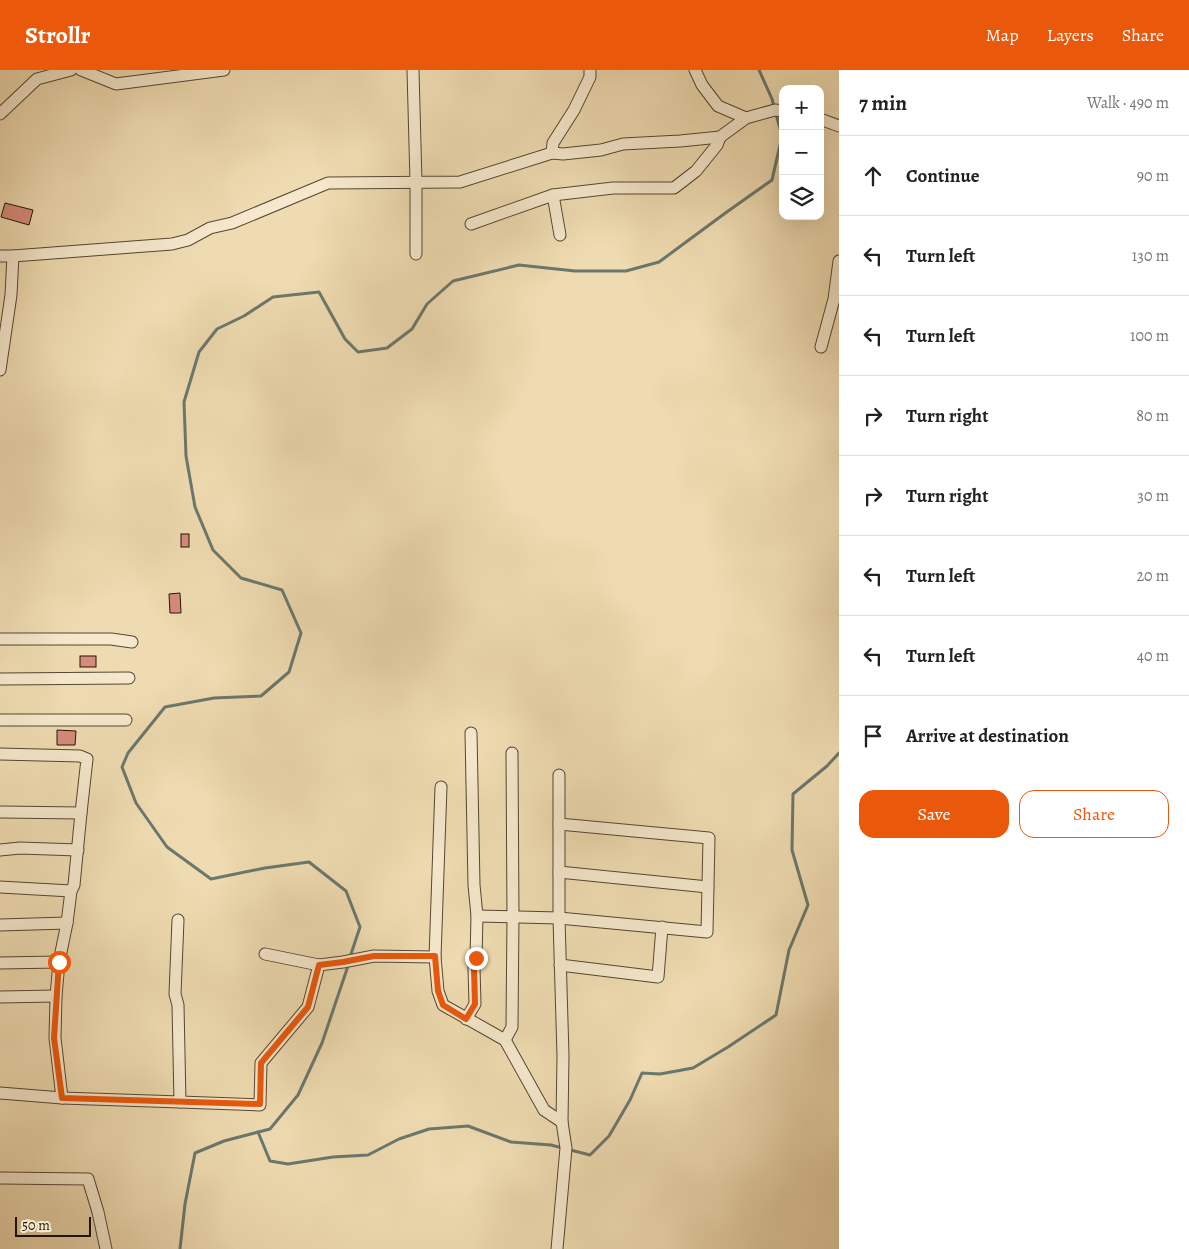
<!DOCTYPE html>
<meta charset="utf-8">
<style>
:root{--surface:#fff;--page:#f6f6f6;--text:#222;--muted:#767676;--line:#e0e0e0;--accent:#ea580c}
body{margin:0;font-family:Alegreya,serif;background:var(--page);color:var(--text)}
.controls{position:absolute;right:15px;top:15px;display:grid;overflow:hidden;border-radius:10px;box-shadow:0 5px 20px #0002}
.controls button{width:45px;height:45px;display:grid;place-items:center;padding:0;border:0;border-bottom:1px solid var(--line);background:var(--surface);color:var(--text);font:25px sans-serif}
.scale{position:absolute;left:15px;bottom:12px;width:76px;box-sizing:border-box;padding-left:5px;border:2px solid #221507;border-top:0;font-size:14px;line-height:18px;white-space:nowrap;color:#221507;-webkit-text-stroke:4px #f5e8cc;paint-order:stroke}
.stop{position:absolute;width:15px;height:15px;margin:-11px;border:4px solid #ea580c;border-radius:50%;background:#fff}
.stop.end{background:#ea580c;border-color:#fff;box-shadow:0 1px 5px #0008}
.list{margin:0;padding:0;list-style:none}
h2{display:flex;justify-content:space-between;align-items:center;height:65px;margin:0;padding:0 20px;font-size:21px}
h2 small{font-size:16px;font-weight:400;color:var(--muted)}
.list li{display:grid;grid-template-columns:32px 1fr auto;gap:15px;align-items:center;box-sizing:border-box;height:80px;padding:0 20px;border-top:1px solid var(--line)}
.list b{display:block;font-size:19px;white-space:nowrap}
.list em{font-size:16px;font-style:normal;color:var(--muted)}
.actions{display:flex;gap:10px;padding:15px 20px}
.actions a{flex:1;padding:11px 0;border:1px solid var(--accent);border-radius:15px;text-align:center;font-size:18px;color:var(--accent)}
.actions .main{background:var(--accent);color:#fff}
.icon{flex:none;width:28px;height:28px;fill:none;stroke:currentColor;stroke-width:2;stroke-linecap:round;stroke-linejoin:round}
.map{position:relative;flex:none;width:839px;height:1179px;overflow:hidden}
header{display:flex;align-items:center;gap:30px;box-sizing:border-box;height:70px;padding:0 25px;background:var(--accent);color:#fff}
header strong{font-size:24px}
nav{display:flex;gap:28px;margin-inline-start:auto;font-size:18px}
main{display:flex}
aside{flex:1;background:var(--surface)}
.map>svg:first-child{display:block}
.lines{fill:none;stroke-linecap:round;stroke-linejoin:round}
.stream{stroke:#6a786d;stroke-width:3}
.building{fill:#d68b7c;stroke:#221507}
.street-casing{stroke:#554632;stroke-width:13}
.street{stroke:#f5e8cc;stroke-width:11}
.route{stroke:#ea580c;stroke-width:6}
</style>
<header>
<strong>Strollr</strong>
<nav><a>Map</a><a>Layers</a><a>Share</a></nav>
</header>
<main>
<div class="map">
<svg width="839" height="1179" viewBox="0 0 839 1179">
<rect width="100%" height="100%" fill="#efdbb1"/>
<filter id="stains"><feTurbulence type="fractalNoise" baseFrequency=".004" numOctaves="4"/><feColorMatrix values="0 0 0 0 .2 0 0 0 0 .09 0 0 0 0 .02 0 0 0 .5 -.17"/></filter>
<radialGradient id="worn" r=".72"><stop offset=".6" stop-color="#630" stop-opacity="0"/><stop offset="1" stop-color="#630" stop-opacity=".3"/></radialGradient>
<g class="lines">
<g class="stream">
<path d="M350 887 360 857 346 821 309 792 265 798 211 809 167 777 136 733 122 697 128 683 165 637 214 628 261 626 289 602 301 563 282 520 241 508 213 480 195 437 186 386 184 332 199 282 217 259 244 246 273 227 319 222 345 269 358 282 387 278 412 259 427 234 453 211 519 195 575 201H626L659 192 724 144 772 110 782 66 772 29 759 0"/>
<path d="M258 1062 270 1091 288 1094 333 1087 368 1085 399 1069 429 1059 468 1056 511 1072 551 1075 590 1085 609 1066 630 1030 642 1003 660 1004 693 998 728 977 776 945 789 880 808 835 792 780 793 724 827 696 839 683"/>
<path d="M180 1179 185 1134 195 1083 224 1071 270 1059 298 1025 322 973 349 893"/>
</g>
</g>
<g class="building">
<path d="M5 133 33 140 29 155 1 147Z"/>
<rect x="181" y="464" width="8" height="13"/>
<path d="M180 523 181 543H170L169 524Z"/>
<rect x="80" y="586" width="16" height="11"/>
<path d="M57 660 76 661 75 675H57Z"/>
</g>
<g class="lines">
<defs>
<g id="street">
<path d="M81 0 116 14 224 0"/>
<path d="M413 0 416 112V184"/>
<path d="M695 0 702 15 718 36 746 48"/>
<path d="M0 44 37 9 71 0"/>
<path d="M820 49 839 56"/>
<path d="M552 83 553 73 574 40 590 7V0"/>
<path d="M553 125 560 165"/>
<path d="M471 154 553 125 613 118H674L696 101 717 75 720 67"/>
<path d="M0 186H13L172 174 188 170 210 158 232 153 328 113 460 112 552 83 563 84 601 80 623 74 680 71 720 67 746 48 775 40 783 41"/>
<path d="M821 277 834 229 839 191"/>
<path d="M0 300 11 225 13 186"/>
<path d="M0 569H111L132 572"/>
<path d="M0 609 129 608"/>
<path d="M0 650H126"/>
<path d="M0 684 80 686 87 689 81 743 74 815 71 821 67 853 59 892 56 926 55 968 62 1028"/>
<path d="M441 717 435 887 438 921 443 935 505 970 544 1040 562 1052"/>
<path d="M0 742 81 743"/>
<path d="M0 780 20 778 78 780"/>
<path d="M559 802 708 817"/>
<path d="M0 817 71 821"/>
<path d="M477 846 559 848 707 862 709 768 559 754"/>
<path d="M0 855 67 853"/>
<path d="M265 884 319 895"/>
<path d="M0 893 59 892"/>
<path d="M560 895 658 907 662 857"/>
<path d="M0 927 56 926"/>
<path d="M466 949 475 934 474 898 476 888 477 846 474 815 471 663"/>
<path d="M505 970 512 957 513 847 512 683"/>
<path d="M0 1023 62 1028 180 1032 178 935 175 924 178 850"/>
<path d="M180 1032 260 1035 261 993 308 937 319 895 343 892 374 886 435 887"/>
<path d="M0 1108 88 1109 98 1142 106 1179"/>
<path d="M557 1179 566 1078 562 1052 563 986 559 848V705"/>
</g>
</defs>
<use href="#street" class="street-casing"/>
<use href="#street" class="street"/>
</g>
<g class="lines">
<path class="route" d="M59 892 54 968 62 1028 260 1034 261 993 308 937 319 895 343 892 374 886H435L438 921 443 935 466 949 475 934 474 898 476 888"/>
</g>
<rect width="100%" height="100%" filter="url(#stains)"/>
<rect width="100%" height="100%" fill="url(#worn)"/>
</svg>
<div class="controls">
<button>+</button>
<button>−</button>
<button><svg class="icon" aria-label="layers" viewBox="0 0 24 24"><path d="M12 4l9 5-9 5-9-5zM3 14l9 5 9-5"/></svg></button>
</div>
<div class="scale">50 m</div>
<div class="stop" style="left:59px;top:892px"></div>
<div class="stop end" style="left:476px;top:888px"></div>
</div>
<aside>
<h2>7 min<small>Walk · 490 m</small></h2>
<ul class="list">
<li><svg class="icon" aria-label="ahead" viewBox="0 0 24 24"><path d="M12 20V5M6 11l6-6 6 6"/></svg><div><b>Continue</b></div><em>90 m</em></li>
<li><svg class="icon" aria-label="left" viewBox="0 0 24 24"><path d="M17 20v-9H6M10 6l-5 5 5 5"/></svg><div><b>Turn left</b></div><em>130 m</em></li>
<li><svg class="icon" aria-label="left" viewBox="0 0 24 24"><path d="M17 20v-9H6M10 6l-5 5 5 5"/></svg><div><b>Turn left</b></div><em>100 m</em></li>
<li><svg class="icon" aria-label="right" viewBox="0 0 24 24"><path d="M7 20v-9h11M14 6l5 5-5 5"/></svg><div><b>Turn right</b></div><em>80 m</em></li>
<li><svg class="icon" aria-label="right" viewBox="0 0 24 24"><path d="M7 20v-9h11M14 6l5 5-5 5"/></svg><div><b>Turn right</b></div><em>30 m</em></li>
<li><svg class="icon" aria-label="left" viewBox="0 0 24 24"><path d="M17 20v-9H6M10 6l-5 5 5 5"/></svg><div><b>Turn left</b></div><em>20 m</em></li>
<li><svg class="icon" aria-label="left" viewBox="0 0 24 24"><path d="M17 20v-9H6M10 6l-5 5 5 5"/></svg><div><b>Turn left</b></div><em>40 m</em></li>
<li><svg class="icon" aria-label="arrive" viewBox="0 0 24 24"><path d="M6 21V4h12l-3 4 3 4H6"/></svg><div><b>Arrive at destination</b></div></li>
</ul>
<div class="actions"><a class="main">Save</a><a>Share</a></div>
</aside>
</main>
